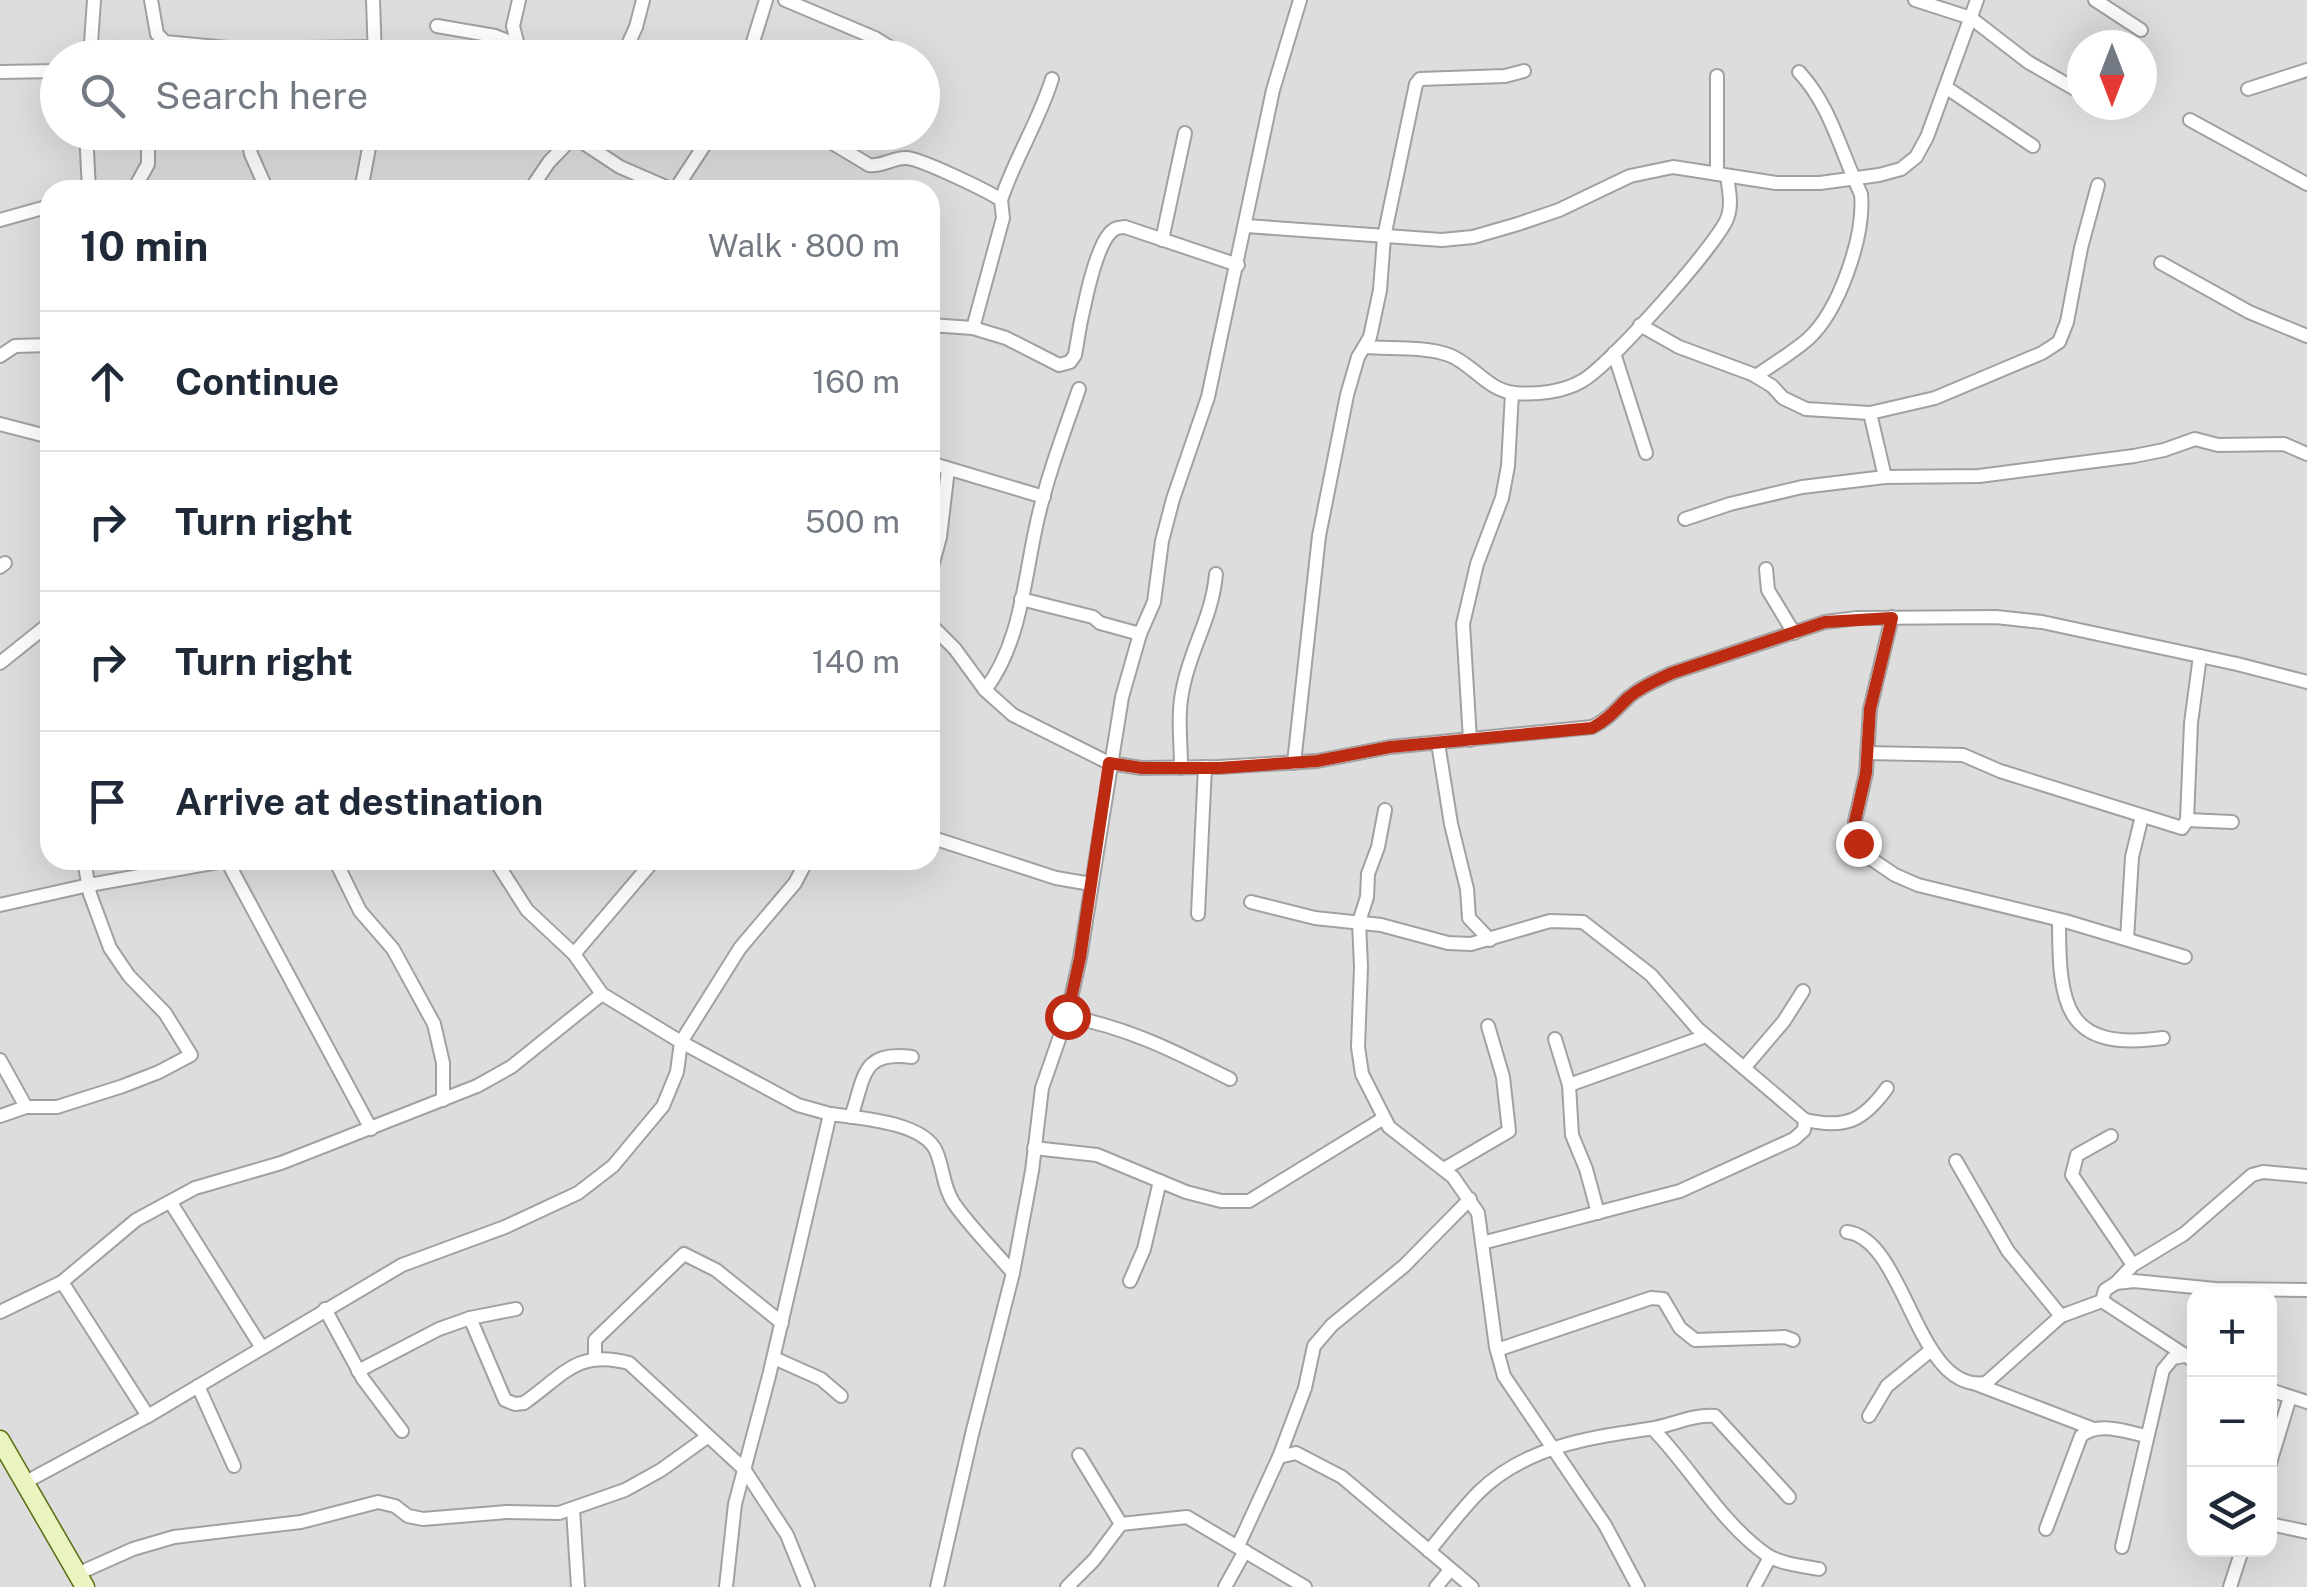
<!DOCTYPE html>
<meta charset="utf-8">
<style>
:root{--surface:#fff;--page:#f6f6f7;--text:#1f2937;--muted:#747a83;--line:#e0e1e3}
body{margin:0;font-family:"Public Sans",sans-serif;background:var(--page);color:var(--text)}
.controls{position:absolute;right:30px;bottom:30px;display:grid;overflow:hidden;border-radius:20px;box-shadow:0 10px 40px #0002}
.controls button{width:90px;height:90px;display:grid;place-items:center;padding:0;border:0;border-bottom:2px solid var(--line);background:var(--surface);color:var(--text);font:50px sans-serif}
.compass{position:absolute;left:2067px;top:30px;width:90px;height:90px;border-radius:50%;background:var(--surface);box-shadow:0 10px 40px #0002;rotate:180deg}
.stop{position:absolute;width:30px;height:30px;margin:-22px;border:8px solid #bd2b13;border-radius:50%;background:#fff}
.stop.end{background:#bd2b13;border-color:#fff;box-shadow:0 2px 10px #0008}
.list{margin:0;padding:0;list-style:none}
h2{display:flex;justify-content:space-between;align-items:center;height:130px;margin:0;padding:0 40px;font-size:42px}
h2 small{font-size:32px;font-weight:400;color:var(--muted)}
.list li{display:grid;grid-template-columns:65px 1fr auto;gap:30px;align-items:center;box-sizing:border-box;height:140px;padding:0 40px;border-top:2px solid var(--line)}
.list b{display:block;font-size:38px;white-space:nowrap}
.list em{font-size:32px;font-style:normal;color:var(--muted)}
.icon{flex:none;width:55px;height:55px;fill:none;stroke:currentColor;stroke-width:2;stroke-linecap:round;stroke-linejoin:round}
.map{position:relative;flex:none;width:2307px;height:1587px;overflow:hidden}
.search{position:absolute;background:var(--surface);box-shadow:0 10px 40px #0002;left:40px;top:40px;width:900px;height:110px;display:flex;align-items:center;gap:25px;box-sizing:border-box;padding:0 35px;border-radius:55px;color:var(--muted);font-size:38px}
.panel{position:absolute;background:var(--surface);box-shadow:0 10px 40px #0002;left:40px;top:180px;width:900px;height:690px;border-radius:30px}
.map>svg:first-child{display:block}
.residential{fill:#dedddd;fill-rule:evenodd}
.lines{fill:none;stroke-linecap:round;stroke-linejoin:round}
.street-casing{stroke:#a1a1a1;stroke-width:16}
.secondary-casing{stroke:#576e0f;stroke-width:21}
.street{stroke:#fff;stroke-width:12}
.secondary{stroke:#eaf4c1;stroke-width:18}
.route{stroke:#bd2b13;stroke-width:12}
</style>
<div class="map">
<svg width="2307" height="1587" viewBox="0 0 2307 1587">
<rect width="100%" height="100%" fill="#f0eee7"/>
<path class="residential" d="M0 0H2307V1587H0ZM2082 45H2142V105H2082ZM58 58H922V132H58ZM50 190H930V860H50ZM2194 1294H2270V1550H2194Z"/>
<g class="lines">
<defs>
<g id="street">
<path d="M151 0 157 34 165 42 238 49 375 47"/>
<path d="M373 0 375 58"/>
<path d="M519 0 513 26 521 58"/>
<path d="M785 0 875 38 906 57"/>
<path d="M1915 0 1971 18 2028 62 2082 93"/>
<path d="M2095 0 2141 30"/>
<path d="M437 26 495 36 515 44"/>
<path d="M90 58 94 0"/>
<path d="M622 58 636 27 643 0"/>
<path d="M748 58 766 0"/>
<path d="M0 72 58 71"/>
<path d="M1717 76V174"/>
<path d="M1947 88 2033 146"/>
<path d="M2248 89 2307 70"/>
<path d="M2103 105 2104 106"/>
<path d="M2190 120 2307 184"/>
<path d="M86 132 89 190"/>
<path d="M247 132 251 154 267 190"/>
<path d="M567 132 620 167 673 190"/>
<path d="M814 132 869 165C883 167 893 157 907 158 921 159 988 191 1001 200L1003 218 973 328"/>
<path d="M138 190V182L148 164V132"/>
<path d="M361 190 372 132"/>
<path d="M530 190 549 162 576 134"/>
<path d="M675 190 713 132"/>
<path d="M1001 200C1015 158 1039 121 1052 79"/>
<path d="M0 220 50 206"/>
<path d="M1246 226 1442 240 1473 237 1518 224 1559 210 1630 176 1673 167 1776 183H1820L1879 175 1901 169 1916 157 1927 137 1977 0"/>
<path d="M1162 240 1185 133"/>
<path d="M2161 263 2249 312 2307 336"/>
<path d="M930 325 973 328 1006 338 1059 365 1070 362 1075 355C1079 328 1093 251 1110 233 1116 227 1117 228 1125 227L1238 265"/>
<path d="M1640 325 1679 347 1752 374 1772 386 1783 398 1806 409 1870 413 1935 398 2042 353 2059 342 2067 322 2081 248 2098 185"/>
<path d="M1365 347C1391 349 1424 346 1449 355 1473 364 1488 391 1515 393 1537 395 1563 392 1582 381 1610 365 1711 251 1726 221 1733 207 1729 191 1727 176"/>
<path d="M1614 353 1646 453"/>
<path d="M0 356 15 346 50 345"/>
<path d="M1756 376C1773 364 1792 353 1808 339 1839 311 1865 236 1861 194 1841 153 1831 106 1799 72"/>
<path d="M1870 413 1885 477"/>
<path d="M0 424 50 437"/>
<path d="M930 463 1044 497"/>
<path d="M1685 519 1730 504 1802 487 1885 477 1979 476 2134 456 2164 450 2195 439 2218 445 2284 444 2307 454"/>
<path d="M0 567 5 563"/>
<path d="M1766 569 1768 590 1794 633"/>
<path d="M930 574 940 537 948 469"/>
<path d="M1021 599 1093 617 1100 623 1140 634"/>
<path d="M1892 617 1870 709 1866 773 1855 821 1856 833 1864 854 1895 875 1918 885 2065 921 2185 957"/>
<path d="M930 624 955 649 985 690 1013 715 1109 763 1142 768 1219 767 1317 761 1390 747 1592 727C1609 719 1616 709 1629 697 1642 686 1657 680 1672 673L1825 622 1857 618 1996 617 2042 622 2237 664 2307 682"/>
<path d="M0 663 50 623"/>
<path d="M985 690C1021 643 1024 579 1037 522 1047 477 1064 432 1079 389"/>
<path d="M1470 740 1463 624 1477 564 1502 498 1508 466 1512 393"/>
<path d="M1438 743 1451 824 1467 889 1469 918 1490 940"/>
<path d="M1867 753 1963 755 2000 771 2182 828 2187 820 2191 723 2200 656"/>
<path d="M1294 763 1319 536 1347 395 1358 357 1370 337 1380 290 1384 237 1416 84 1420 79 1505 76 1524 71"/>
<path d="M1181 768C1181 742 1177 713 1183 688 1191 647 1212 618 1216 574"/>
<path d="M1385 810 1378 847 1368 874 1367 897 1359 922 1361 967 1358 1047 1362 1074 1389 1127 1453 1177 1478 1213 1496 1347 1504 1376 1605 1525 1638 1587"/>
<path d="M2187 820 2232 822"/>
<path d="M930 837 1056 878 1091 884"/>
<path d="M335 860 360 911 393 949 434 1024 443 1063V1100"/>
<path d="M227 861 371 1129"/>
<path d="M1251 902 1315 918 1381 925 1448 943 1471 944 1550 921 1583 922 1651 975 1697 1028 1805 1120 1804 1130 1794 1139 1680 1191 1482 1243"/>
<path d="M0 905 89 885 229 860"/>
<path d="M1198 914 1205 767"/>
<path d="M2059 920C2059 1005 2064 1052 2163 1038"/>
<path d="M2127 939 2132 857 2142 816"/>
<path d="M574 954 654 860"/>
<path d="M1067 1016C1129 1028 1174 1051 1230 1079"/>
<path d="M1555 1039 1569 1085 1572 1135 1586 1169 1598 1213"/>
<path d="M0 1060 26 1107"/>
<path d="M1744 1068 1784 1021 1803 991"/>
<path d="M1569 1085 1706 1036"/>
<path d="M830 1114C859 1118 923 1122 936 1151 944 1169 942 1184 953 1202 970 1227 994 1250 1013 1273"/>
<path d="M0 1116 26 1107H57L123 1086 159 1072 191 1055 165 1013 129 976 110 948 90 894 84 860"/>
<path d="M851 1117C865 1077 861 1050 912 1057"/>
<path d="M1805 1120C1846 1129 1863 1121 1887 1088"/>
<path d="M2111 1136 2077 1155 2072 1175 2133 1265"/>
<path d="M1034 1148 1097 1155 1186 1192 1221 1201H1249L1384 1118"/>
<path d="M1956 1161 2008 1251 2061 1316"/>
<path d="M1444 1169 1509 1131 1503 1077 1488 1026"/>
<path d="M171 1203 262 1348"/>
<path d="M1847 1232C1906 1239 1916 1394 1986 1383L2061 1316 2102 1301 2194 1361"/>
<path d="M1130 1281 1144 1249 1160 1181"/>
<path d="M62 1282 148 1416"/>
<path d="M2116 1283 2133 1265 2184 1234 2252 1175 2263 1172 2307 1176"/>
<path d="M2102 1301 2105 1290 2116 1283 2134 1281 2215 1289 2307 1290"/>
<path d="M325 1309 363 1379 402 1431"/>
<path d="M0 1312 62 1282 136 1220 195 1188 281 1163 477 1086 511 1067 602 994"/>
<path d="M470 1318 505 1400 515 1404 524 1403C564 1375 577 1349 629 1363L744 1469 787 1535 808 1587"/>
<path d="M1497 1350 1651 1298 1663 1299 1680 1328 1695 1340 1785 1337 1793 1340"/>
<path d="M595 1358V1340L684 1254 716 1270 782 1323"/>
<path d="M774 1358 821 1379 841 1396"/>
<path d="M358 1371 439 1329 470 1318 516 1309"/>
<path d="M1976 1384 2091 1428"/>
<path d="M198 1386 234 1466"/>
<path d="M2270 1390 2307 1402"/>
<path d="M1869 1416 1887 1386 1930 1351"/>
<path d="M1653 1429C1691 1468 1722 1524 1767 1555 1781 1564 1803 1566 1819 1569"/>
<path d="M1079 1455 1121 1524"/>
<path d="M1279 1457 1296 1453 1342 1477 1472 1587"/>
<path d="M2270 1463 2290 1397"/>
<path d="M24 1483 148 1416 402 1265 505 1227 578 1193 613 1166 663 1106 677 1072 681 1042 602 994 574 954 527 910 495 860"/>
<path d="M573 1509 578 1587"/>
<path d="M2270 1524 2307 1532"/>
<path d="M2046 1529 2081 1436C2099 1421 2125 1432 2147 1436"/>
<path d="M1238 1546 1279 1457 1305 1388 1314 1346 1332 1325 1404 1266 1470 1199"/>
<path d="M2122 1547 2163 1370 2173 1358 2184 1356"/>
<path d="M1429 1551C1445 1532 1461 1510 1479 1492 1525 1447 1587 1438 1648 1429 1672 1426 1691 1414 1715 1416L1789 1497"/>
<path d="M77 1574 133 1549 174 1537 301 1522 378 1502 395 1506 408 1516 423 1519 507 1512 559 1513 625 1490 661 1470 707 1437"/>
<path d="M726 1587 735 1504 769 1376 830 1114 798 1105 681 1042 740 948 795 883 807 860"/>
<path d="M937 1587 972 1434 1013 1273 1032 1171 1042 1088 1067 1016 1080 958 1122 697 1140 634 1154 602 1162 541 1173 499 1208 397 1273 90 1300 0"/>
<path d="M1067 1587 1094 1560 1121 1524 1187 1517 1305 1587"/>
<path d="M1225 1587 1245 1551"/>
<path d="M1436 1587 1450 1570"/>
<path d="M1754 1587 1770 1557"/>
<path d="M2230 1587 2242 1550"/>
</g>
<path id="secondary" d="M0 1440 85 1587"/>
</defs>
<use href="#street" class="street-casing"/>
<use href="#secondary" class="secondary-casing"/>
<use href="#street" class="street"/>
<use href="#secondary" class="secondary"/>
</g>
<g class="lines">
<path class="route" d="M1067 1016 1080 958 1109 763 1142 768H1219L1317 761 1390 747 1592 728C1609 719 1616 709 1629 697 1642 686 1657 680 1672 673L1825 622 1892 618 1870 709 1866 773 1855 821 1858 843"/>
</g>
</svg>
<div class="controls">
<button>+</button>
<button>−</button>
<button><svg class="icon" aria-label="layers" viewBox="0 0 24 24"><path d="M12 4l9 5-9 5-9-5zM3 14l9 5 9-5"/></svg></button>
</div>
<svg class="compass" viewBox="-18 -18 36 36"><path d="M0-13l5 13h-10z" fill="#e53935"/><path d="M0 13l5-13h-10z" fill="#747a83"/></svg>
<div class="stop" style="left:1067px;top:1016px"></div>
<div class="stop end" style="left:1858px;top:843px"></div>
<div class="search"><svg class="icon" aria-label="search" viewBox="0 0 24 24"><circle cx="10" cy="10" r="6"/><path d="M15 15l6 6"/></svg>Search here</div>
<section class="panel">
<h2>10 min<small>Walk · 800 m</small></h2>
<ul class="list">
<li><svg class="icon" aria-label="ahead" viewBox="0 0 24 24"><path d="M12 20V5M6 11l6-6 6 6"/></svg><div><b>Continue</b></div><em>160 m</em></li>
<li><svg class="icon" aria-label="right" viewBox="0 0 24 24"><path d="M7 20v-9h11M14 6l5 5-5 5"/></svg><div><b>Turn right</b></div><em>500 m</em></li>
<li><svg class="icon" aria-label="right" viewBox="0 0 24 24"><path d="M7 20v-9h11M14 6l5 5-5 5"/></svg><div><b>Turn right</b></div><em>140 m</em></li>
<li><svg class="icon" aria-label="arrive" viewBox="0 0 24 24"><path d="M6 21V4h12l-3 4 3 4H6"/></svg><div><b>Arrive at destination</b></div></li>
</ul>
</section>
</div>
